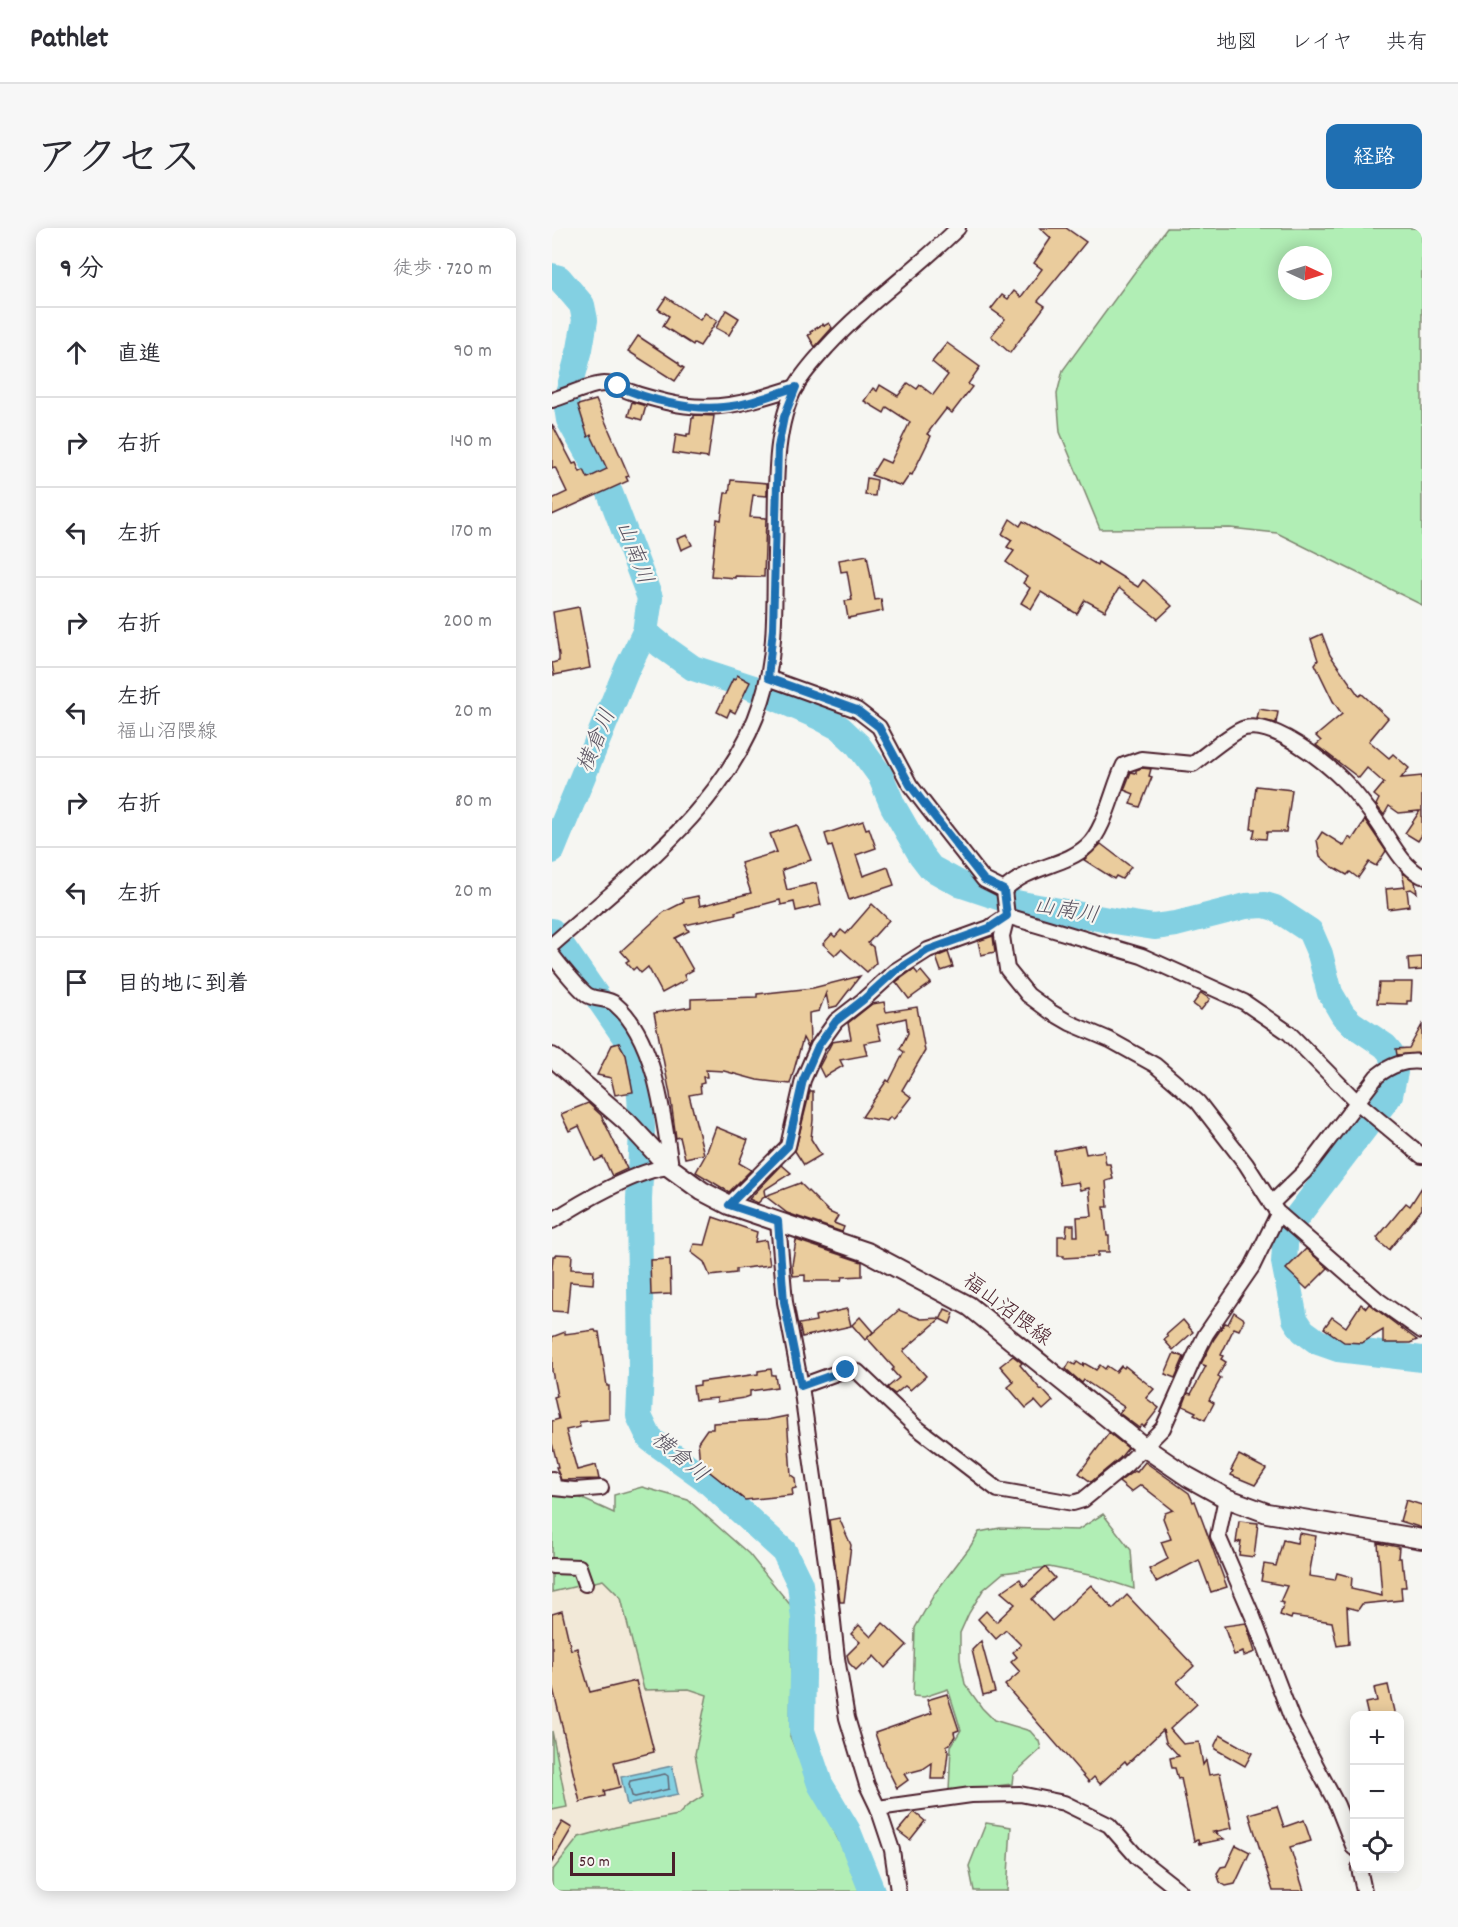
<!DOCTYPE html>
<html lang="ja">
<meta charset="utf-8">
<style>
:root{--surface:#fff;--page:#f7f7f7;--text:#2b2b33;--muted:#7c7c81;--line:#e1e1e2;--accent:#1f6fb2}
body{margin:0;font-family:Dekko,"Klee One",sans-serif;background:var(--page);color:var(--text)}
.controls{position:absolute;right:18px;bottom:18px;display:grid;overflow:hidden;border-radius:12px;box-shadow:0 3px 15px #0003}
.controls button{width:54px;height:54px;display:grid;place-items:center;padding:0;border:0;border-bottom:2px solid var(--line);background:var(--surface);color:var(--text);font:30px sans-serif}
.compass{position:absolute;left:726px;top:18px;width:54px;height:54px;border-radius:50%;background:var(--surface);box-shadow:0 3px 15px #0003;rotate:94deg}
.scale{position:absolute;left:18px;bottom:15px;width:105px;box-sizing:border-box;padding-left:6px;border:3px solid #4a1f2b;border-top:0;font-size:16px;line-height:21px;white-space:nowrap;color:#4a1f2b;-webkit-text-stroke:4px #f6f6f2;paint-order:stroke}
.stop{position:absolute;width:18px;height:18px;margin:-14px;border:4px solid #1f6fb2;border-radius:50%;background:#fff}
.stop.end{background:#1f6fb2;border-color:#fff;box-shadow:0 2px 6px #0008}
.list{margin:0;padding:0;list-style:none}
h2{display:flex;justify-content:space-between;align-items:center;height:78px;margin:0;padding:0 24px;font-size:26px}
h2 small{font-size:20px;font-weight:400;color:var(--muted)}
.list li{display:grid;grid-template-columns:39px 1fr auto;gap:18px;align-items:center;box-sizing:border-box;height:90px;padding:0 24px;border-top:2px solid var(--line)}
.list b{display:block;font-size:22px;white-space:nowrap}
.list p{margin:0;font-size:20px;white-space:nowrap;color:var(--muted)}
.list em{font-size:20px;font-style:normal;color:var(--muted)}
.icon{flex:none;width:33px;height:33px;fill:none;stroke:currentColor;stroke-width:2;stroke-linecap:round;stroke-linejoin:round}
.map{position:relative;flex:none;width:870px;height:1663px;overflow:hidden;border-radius:12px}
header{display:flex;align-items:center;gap:36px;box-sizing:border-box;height:84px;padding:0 30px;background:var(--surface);border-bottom:2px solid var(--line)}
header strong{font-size:28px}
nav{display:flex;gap:33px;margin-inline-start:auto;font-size:21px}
.intro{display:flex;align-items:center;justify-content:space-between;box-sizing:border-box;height:144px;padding:0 36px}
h1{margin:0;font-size:42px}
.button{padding:15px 27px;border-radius:12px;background:var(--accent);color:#fff;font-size:21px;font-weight:700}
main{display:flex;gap:36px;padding:0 36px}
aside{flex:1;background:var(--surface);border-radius:12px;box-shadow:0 3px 15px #0003}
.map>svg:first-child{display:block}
.built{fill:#f2e9d8}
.green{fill:#b1eeb5;stroke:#7e8670;stroke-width:1.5;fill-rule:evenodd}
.water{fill:#83d0e2;stroke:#6c8999;stroke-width:1.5}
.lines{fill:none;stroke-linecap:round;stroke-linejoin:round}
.shore{stroke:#616674;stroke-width:1.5}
.river{stroke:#83d0e2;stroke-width:26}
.building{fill:#eacc9d;stroke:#4a1f2b;stroke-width:1.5}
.minor-casing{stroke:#4a1f2b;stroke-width:18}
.major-casing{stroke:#4a1f2b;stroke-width:22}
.minor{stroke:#f6f6f2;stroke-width:14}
.major{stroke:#f6f6f2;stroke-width:18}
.route{stroke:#1f6fb2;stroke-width:8}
.labels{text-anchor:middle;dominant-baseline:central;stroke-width:4.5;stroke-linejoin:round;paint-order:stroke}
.street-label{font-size:21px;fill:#4a1f2b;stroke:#f6f6f2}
.water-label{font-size:22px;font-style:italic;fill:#5b5462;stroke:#f6f6f2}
</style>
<header>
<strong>Pathlet</strong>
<nav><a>地図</a><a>レイヤ</a><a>共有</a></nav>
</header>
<div class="intro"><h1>アクセス</h1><a class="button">経路</a></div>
<main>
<aside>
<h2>9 分<small>徒歩 · 720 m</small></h2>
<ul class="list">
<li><svg class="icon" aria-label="ahead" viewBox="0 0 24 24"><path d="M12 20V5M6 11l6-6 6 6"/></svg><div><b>直進</b></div><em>90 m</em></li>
<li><svg class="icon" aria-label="right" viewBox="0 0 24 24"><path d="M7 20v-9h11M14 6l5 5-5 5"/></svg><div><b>右折</b></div><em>140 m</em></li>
<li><svg class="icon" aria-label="left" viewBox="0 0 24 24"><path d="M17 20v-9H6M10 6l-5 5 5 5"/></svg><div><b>左折</b></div><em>170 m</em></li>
<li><svg class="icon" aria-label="right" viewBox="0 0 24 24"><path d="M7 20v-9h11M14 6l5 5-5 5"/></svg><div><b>右折</b></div><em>200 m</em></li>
<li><svg class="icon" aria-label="left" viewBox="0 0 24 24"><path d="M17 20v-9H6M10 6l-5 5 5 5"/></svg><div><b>左折</b><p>福山沼隈線</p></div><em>20 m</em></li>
<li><svg class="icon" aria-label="right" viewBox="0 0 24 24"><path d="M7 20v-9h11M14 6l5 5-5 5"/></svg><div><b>右折</b></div><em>80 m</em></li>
<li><svg class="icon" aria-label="left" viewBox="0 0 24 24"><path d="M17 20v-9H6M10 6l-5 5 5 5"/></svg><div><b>左折</b></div><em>20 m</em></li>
<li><svg class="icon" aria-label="arrive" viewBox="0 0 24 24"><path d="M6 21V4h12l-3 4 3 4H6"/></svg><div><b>目的地に到着</b></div></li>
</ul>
</aside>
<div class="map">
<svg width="870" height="1663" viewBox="0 0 870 1663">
<rect width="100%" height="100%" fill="#f6f6f2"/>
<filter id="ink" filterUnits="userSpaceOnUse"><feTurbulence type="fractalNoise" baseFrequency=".0167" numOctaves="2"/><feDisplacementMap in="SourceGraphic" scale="12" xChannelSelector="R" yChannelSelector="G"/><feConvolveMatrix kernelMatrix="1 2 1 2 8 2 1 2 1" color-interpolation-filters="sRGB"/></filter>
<g filter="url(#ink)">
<path class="built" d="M46 1352H51L69 1370 92 1462 137 1461 155 1467 143 1526 152 1568 135 1578 126 1587 64 1599 27 1609 0 1643V1364Z"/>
<g class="green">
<path d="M615 0H870V377L725 305 678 300 548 301 508 204 505 166 511 142ZM735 27H771V63H735Z"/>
<path d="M90 1259 136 1272 197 1326 240 1379 238 1508 258 1556 296 1631 308 1663H0V1643L27 1609 64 1599 126 1587 135 1578 151 1568 143 1526 155 1467 137 1461 92 1462 69 1370 51 1352 0 1364V1267H22L62 1285V1267Z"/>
<path d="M551 1286 579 1322 582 1361 542 1348 497 1339 451 1345 431 1362 417 1385 408 1405V1431L413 1456 430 1480 442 1492 478 1503 487 1513 489 1521 461 1547 460 1556 397 1564 399 1518 409 1502 396 1461 372 1469 361 1468 363 1400 383 1365 418 1319 427 1304 448 1300 526 1302Z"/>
<path d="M0 1503 15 1579 0 1582Z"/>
<path d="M434 1595 459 1599 455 1663H422L417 1638Z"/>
</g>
<path class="water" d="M120 1538 126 1566 75 1577 69 1549Z"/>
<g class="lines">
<path class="shore" d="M113 1546 116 1548 117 1561 83 1569 80 1568 77 1556 78 1553Z"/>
<g class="river">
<path d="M0 48 7 50 30 77 33 92 28 121 14 173 17 192 58 265 98 370 93 404 75 441 0 623"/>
<path d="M93 404 110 418 141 440 199 459 265 488 288 500 306 517 328 547 341 578 369 627 379 640 410 657 464 675 562 693 602 699 624 696 694 678 713 677 723 680 758 703 768 726 778 765 791 787 799 795 833 818 839 825 843 844 838 867 734 1003 732 1034 743 1091 751 1103 766 1114 786 1121 870 1131"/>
<path d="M0 703 77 815 86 836 90 900 87 972 89 1145 87 1188 98 1211 152 1250 232 1323 248 1356 252 1391 250 1503 268 1556 296 1603 320 1663"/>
</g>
</g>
<g class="building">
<path d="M488 0H514L534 14 486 73 493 78 458 125 439 108 453 91 439 81 450 67 456 71 462 63 469 69 490 41 482 35 499 10Z"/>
<path d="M114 69 148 92 153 85 165 93 148 118 142 115 141 117 111 98 117 88 106 81Z"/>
<path d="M174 82 187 90 177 107 164 100Z"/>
<path d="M277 95 280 100 263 119 256 107 259 106 258 104 271 96 272 98Z"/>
<path d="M86 108 127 135V137L132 140 123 153 76 123Z"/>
<path d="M395 115 428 139 416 156 420 159 400 185 394 181 384 194 375 206 379 208 360 247 358 246 350 258 319 247 329 231 338 235 358 194 335 179 332 185 312 173 321 160 325 163 328 157 346 168 356 155 365 161 368 157 381 167 396 147 380 134Z"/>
<path d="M44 172 77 248 74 249 76 253 0 287V271L15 264 3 239 0 240V196L21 236 24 235 28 244 32 242 36 250 55 241 39 207 36 209 26 177Z"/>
<path d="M80 174 94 178 90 192 76 188Z"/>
<path d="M142 187 162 188 156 230 121 225 124 206 135 208V206H138L140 190H142Z"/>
<path d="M315 250 325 252 323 268 313 267Z"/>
<path d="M179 252 215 255V268L201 267 198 289 214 290 212 349 183 348V350L159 348 165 291 169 292 173 265H177Z"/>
<path d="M458 291 468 298 471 293 545 337 546 334 586 359 591 352 593 353 620 378 606 391 567 360 553 383 533 372 525 386 489 364 479 381 469 375 478 360 471 355 475 349 454 334 462 323 455 319 460 312 450 306Z"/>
<path d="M135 307 140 317 129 322 125 311Z"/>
<path d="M315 327 323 372 329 371 331 383 296 390 293 373 300 372 295 343 289 344 287 332Z"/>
<path d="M27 379 38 440 2 447 0 435 7 433V427L1 384Z"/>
<path d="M770 406 778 427 807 468 810 466 836 490 817 513 837 530 841 526 857 540 849 550 870 548V607L866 613 853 605 868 583 847 585 837 578 832 587 824 577 827 571 822 567 832 555 815 540 807 550 764 517 769 513 764 508 790 486 781 473 763 436 766 432 759 411Z"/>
<path d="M185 447 198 454 183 485 178 482 175 489 165 484 181 451 183 452Z"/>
<path d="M707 481 726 484 724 495 705 491Z"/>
<path d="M590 540 599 541 597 548 600 549 588 579 578 576 582 566 572 562 579 544 584 545V542Z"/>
<path d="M704 558 740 562 734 604H715L714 611 701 610 703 601H699Z"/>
<path d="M813 592 834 623 824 638 817 634 806 650 798 644 795 647 779 638 768 628 765 612 770 604 792 618 797 609 800 612Z"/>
<path d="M311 593 314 601 317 600 324 620 304 627 311 648 336 639 342 657 297 672 280 618 277 619 273 606Z"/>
<path d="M245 597 259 632 230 642 235 662 264 655 269 677 244 683 242 674 229 677 228 672 183 684 184 686 133 697 137 703 123 710 141 742 132 747 134 752 110 765 96 739 89 745 84 739 81 742 74 734 77 732 69 723 112 684 132 674 131 671 146 668 148 678 199 665 189 635 225 624 218 606Z"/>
<path d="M549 616 579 639 570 651 564 648 562 651 532 632Z"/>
<path d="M850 644 863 654 865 665 859 661 855 662 857 678 836 681 834 661 853 659Z"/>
<path d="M320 676 337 692 316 715 321 719 324 735 315 744 289 721 283 727 271 716 280 706 283 709 289 702 294 706Z"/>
<path d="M441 708 443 724 429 727 426 713Z"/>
<path d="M396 724 401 739 389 743 384 729Z"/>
<path d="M870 729V742L857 743 856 730Z"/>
<path d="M362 741 366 746 369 743 379 755 357 771 344 754Z"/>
<path d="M308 748 285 778 277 780 274 765 267 783 257 785 258 813 256 819 251 810 238 856 205 852 172 843 154 842 155 849H151L152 855 148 856 149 865 137 867 152 926 133 930 128 909 124 910 118 866 102 785 139 779V771L205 769V766L261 760Z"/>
<path d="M841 754H860L859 773H855V776L825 775 827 755H841Z"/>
<path d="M649 765 658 771 649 782 641 776Z"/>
<path d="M332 774 334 784 365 779 373 823 350 862 359 869 341 892 338 889 335 893 310 889 335 852 337 854 352 824 348 821 356 805 354 790 325 797 329 812 312 815 315 827 288 832 291 838 272 849 267 839 280 814 299 811 296 795 320 776Z"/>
<path d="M870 797V825L845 827 844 821 857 820Z"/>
<path d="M67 815 74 827 81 864 63 867 59 850 45 847 60 817Z"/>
<path d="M258 863H261V892L259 911 269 927 252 937 243 923Z"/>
<path d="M36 875 49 887 75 941 60 948 51 929 43 933 27 898 17 903 9 886Z"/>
<path d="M164 899 196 912 187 935 199 942 177 964 144 944 154 926Z"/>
<path d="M532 917 534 926 552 923 554 936H558L561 951 554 953 556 979H552L555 1008H557V1024H546V1028L512 1030V1028H506V1008H514L515 997H522V1008H526L525 989 540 988 537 960 528 962 526 954 508 957 502 923Z"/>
<path d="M230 937 239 945 212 962 213 968 248 955 277 984 286 988 282 995 292 999 290 1004 235 985 213 968 206 975 197 971Z"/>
<path d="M870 959V981L837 1022 826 1013 827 1012 825 1010 854 975 858 978Z"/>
<path d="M161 989 205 1004 203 1014 214 1012 218 1037 184 1041V1045L158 1048 152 1034 139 1024 142 1016 153 1017Z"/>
<path d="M244 1012 310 1034V1048L290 1049 289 1053H253V1047L241 1048 240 1037Z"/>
<path d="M754 1021 776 1040 755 1061 734 1041Z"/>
<path d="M4 1026 20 1027 19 1041 42 1042 41 1056 18 1054 15 1084 0 1083V1040L1 1028H4Z"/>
<path d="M118 1031 119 1066 99 1067 98 1032Z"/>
<path d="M809 1076 814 1080 817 1076 865 1112 858 1115H831V1102L810 1115 792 1114 772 1100 780 1089 794 1099Z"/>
<path d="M295 1081 299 1098 250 1109 247 1096 264 1093 263 1088Z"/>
<path d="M393 1081 402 1085 398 1096 388 1091 351 1123 374 1148 358 1162 353 1158 343 1166 335 1160 347 1150 340 1142 342 1140 315 1110 347 1082 369 1091 389 1090Z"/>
<path d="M682 1084 691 1090 692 1092 687 1102 682 1100 669 1127 671 1128 669 1131 674 1134 666 1148 669 1150 657 1172 662 1175 653 1192 642 1186 644 1184 631 1178 636 1165 639 1166 654 1138 649 1136 662 1111 673 1095 676 1096Z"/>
<path d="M308 1089 321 1104 313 1112 300 1097Z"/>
<path d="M631 1092 641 1104 621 1122 612 1112 616 1109 614 1107Z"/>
<path d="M43 1102 44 1104H47L55 1158H57V1191L27 1194 28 1199 14 1202 25 1242 44 1237 47 1251 9 1252 4 1239H6L0 1215V1193L7 1191 2 1169 5 1168 0 1143V1109L13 1104V1106Z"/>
<path d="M622 1125 632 1129 623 1150 613 1146Z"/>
<path d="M461 1128 470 1135 468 1137 489 1162 490 1161 501 1173 491 1182 483 1173 474 1180 456 1159 462 1154 448 1138Z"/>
<path d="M518 1134 523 1137 525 1134 531 1138 532 1135 544 1142 548 1137 553 1141 555 1138 564 1144 569 1138 572 1140 573 1138 602 1161 594 1170 607 1180 592 1199 590 1197 587 1200 567 1185 572 1179 532 1152 530 1155 514 1141Z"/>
<path d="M219 1141 220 1147H223L225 1159 198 1163V1168L192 1170 165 1174V1170L143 1172 141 1158 148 1157V1154L206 1146V1143Z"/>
<path d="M235 1188 239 1247 243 1250 244 1260 240 1261 241 1267 193 1272 148 1236 146 1214 155 1201H161V1195L215 1192Z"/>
<path d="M557 1205 576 1220 568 1230 539 1254 527 1245Z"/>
<path d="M687 1227 714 1241 703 1257 679 1247 681 1243 679 1242Z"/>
<path d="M593 1234 637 1265 641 1274 643 1273 675 1359 659 1364 647 1332 604 1354 597 1341 616 1331 609 1314 619 1311 611 1290 613 1285 621 1282 589 1257 579 1264 567 1254 582 1243 585 1244Z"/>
<path d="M854 1272 870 1277V1300L848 1293Z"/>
<path d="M287 1290 299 1317 292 1374H288L277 1292Z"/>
<path d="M687 1293 706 1295 702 1329 687 1327 689 1313 684 1315Z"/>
<path d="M747 1305 764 1308 757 1348 783 1352 785 1345 800 1349 799 1361 830 1368 826 1315 847 1319 846 1330H849L850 1341H852L854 1359H849L850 1372 810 1376 806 1382 795 1379 797 1416 785 1418 780 1394 740 1388 739 1391 728 1387 732 1375 728 1374 735 1358 709 1353 712 1336 724 1338 731 1312 745 1315Z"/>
<path d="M493 1339 503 1350 480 1371 500 1393 539 1357 561 1381 575 1367 642 1438 625 1454 645 1476 618 1501 631 1516 647 1514 651 1537 654 1532 657 1547 668 1545 680 1600 661 1604 672 1611 647 1616 646 1612 642 1613 629 1550 626 1551 623 1540H620L618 1530 627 1528 614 1514 611 1502 575 1536 573 1533 548 1556 542 1549 537 1554 453 1457 468 1444 459 1434 465 1429 461 1424 469 1417 454 1402 444 1411 426 1391 434 1383 444 1394 463 1376 449 1364 468 1351 472 1358Z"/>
<path d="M10 1383 19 1422 25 1420 38 1464 84 1453 102 1524 62 1534 68 1559 52 1563 53 1568 28 1574 0 1456V1386Z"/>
<path d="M331 1395 355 1417 333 1440 322 1428 312 1438 310 1436 304 1442 297 1435 295 1427 308 1414 299 1406 307 1397 319 1409Z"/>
<path d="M694 1395 703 1424 692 1428 691 1424 682 1427 672 1398Z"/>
<path d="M429 1413 443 1464 431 1467 420 1422Z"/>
<path d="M836 1457 843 1488H816L813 1475 825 1473 822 1460Z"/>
<path d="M395 1466 407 1502 402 1504 403 1508 398 1516 395 1517 396 1524 393 1551H379L380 1535 371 1541 352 1546 356 1552 345 1560 333 1536 323 1505 380 1485 375 1472Z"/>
<path d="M668 1507 700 1525 693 1538 663 1521V1517Z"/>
<path d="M725 1578 732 1599 752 1592 759 1613 738 1619 752 1663H721L697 1586Z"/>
<path d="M362 1584 373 1593 358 1612 346 1603Z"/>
<path d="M10 1594 20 1600 0 1634V1611Z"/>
<path d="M684 1617 698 1624 683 1656 674 1658 668 1654 665 1645 669 1639 674 1638Z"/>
</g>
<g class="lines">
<defs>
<g id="minor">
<path d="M0 172C14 168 39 156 52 156 62 156 70 161 79 164 90 168 102 171 114 174 162 186 198 174 244 159"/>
<path d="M216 450 305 482 327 499 358 557 374 578 432 652 452 662"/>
<path d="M452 662 455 688 450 708 455 741 476 767 499 784 518 795 558 812 603 837 646 874 694 936 725 984 826 1072 870 1103"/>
<path d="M452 662C478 637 512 639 535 618 553 602 561 559 572 537L589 531 641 536C652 528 683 502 693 500 722 493 772 533 792 553 802 563 812 576 821 588 836 607 848 637 870 648"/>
<path d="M0 717C78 648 178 576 210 472 225 426 222 372 223 324 225 272 219 205 244 158 252 144 264 131 275 119 315 75 364 42 406 0"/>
<path d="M0 727C6 735 30 765 37 768 45 772 56 770 63 776 103 809 112 890 119 939 87 940 28 975 0 993"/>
<path d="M719 976 752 944 825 848C839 837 852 832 870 834"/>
<path d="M177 977 236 918 251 852 266 818 284 793 311 772 343 743 376 722 437 700 455 688 590 728 692 774 737 805 804 873 870 928"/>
<path d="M226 994 233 1074 249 1158 276 1348 285 1430 295 1490 315 1557 326 1580 340 1622 346 1663"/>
<path d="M249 1158 293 1142 306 1144 364 1199 446 1262 521 1275 531 1272 574 1237 611 1200 642 1130 654 1106 700 1039 724 990 728 987"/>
<path d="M0 1251 2 1260 23 1262 49 1260"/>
<path d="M674 1270 666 1308 701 1389 741 1494 785 1577 802 1620"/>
<path d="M0 1338 27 1339 33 1356"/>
<path d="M326 1580 419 1567 468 1566 512 1575 557 1597 586 1630 628 1663"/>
<path d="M807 1640 812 1663"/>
</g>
<path id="major" d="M0 829 75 894 117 939 150 963 177 977 315 1024 417 1078 592 1219 636 1249 674 1270 715 1285 870 1311"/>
</defs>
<use href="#minor" class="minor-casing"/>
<use href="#major" class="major-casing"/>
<use href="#minor" class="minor"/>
<use href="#major" class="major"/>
</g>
</g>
<g class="lines" filter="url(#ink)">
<path class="route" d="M66 158C94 171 139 183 171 179 196 177 220 167 244 159L232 189 226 219 221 401 216 450 305 482 327 499 358 557 374 578 432 652 452 662 455 688 437 700 376 722 343 743 311 772 284 793 266 818 251 852 236 918 177 977 226 993 232 1074 249 1158 294 1142"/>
</g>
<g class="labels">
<g class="street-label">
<text transform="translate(454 1083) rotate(37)">福山沼隈線</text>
</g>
<g class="water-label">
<text transform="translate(81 325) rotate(69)">山南川</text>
<text transform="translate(46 513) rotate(-67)">横倉川</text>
<text transform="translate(514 684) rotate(10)">山南川</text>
<text transform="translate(127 1230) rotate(40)">横倉川</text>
</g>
</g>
</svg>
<div class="controls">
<button>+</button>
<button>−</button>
<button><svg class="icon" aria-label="locate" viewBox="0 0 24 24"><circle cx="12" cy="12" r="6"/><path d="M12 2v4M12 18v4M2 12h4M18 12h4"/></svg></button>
</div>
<svg class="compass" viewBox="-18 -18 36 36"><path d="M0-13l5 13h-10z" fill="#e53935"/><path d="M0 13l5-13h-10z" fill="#7c7c81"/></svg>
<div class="scale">50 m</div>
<div class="stop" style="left:66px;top:158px"></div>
<div class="stop end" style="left:294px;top:1142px"></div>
</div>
</main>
